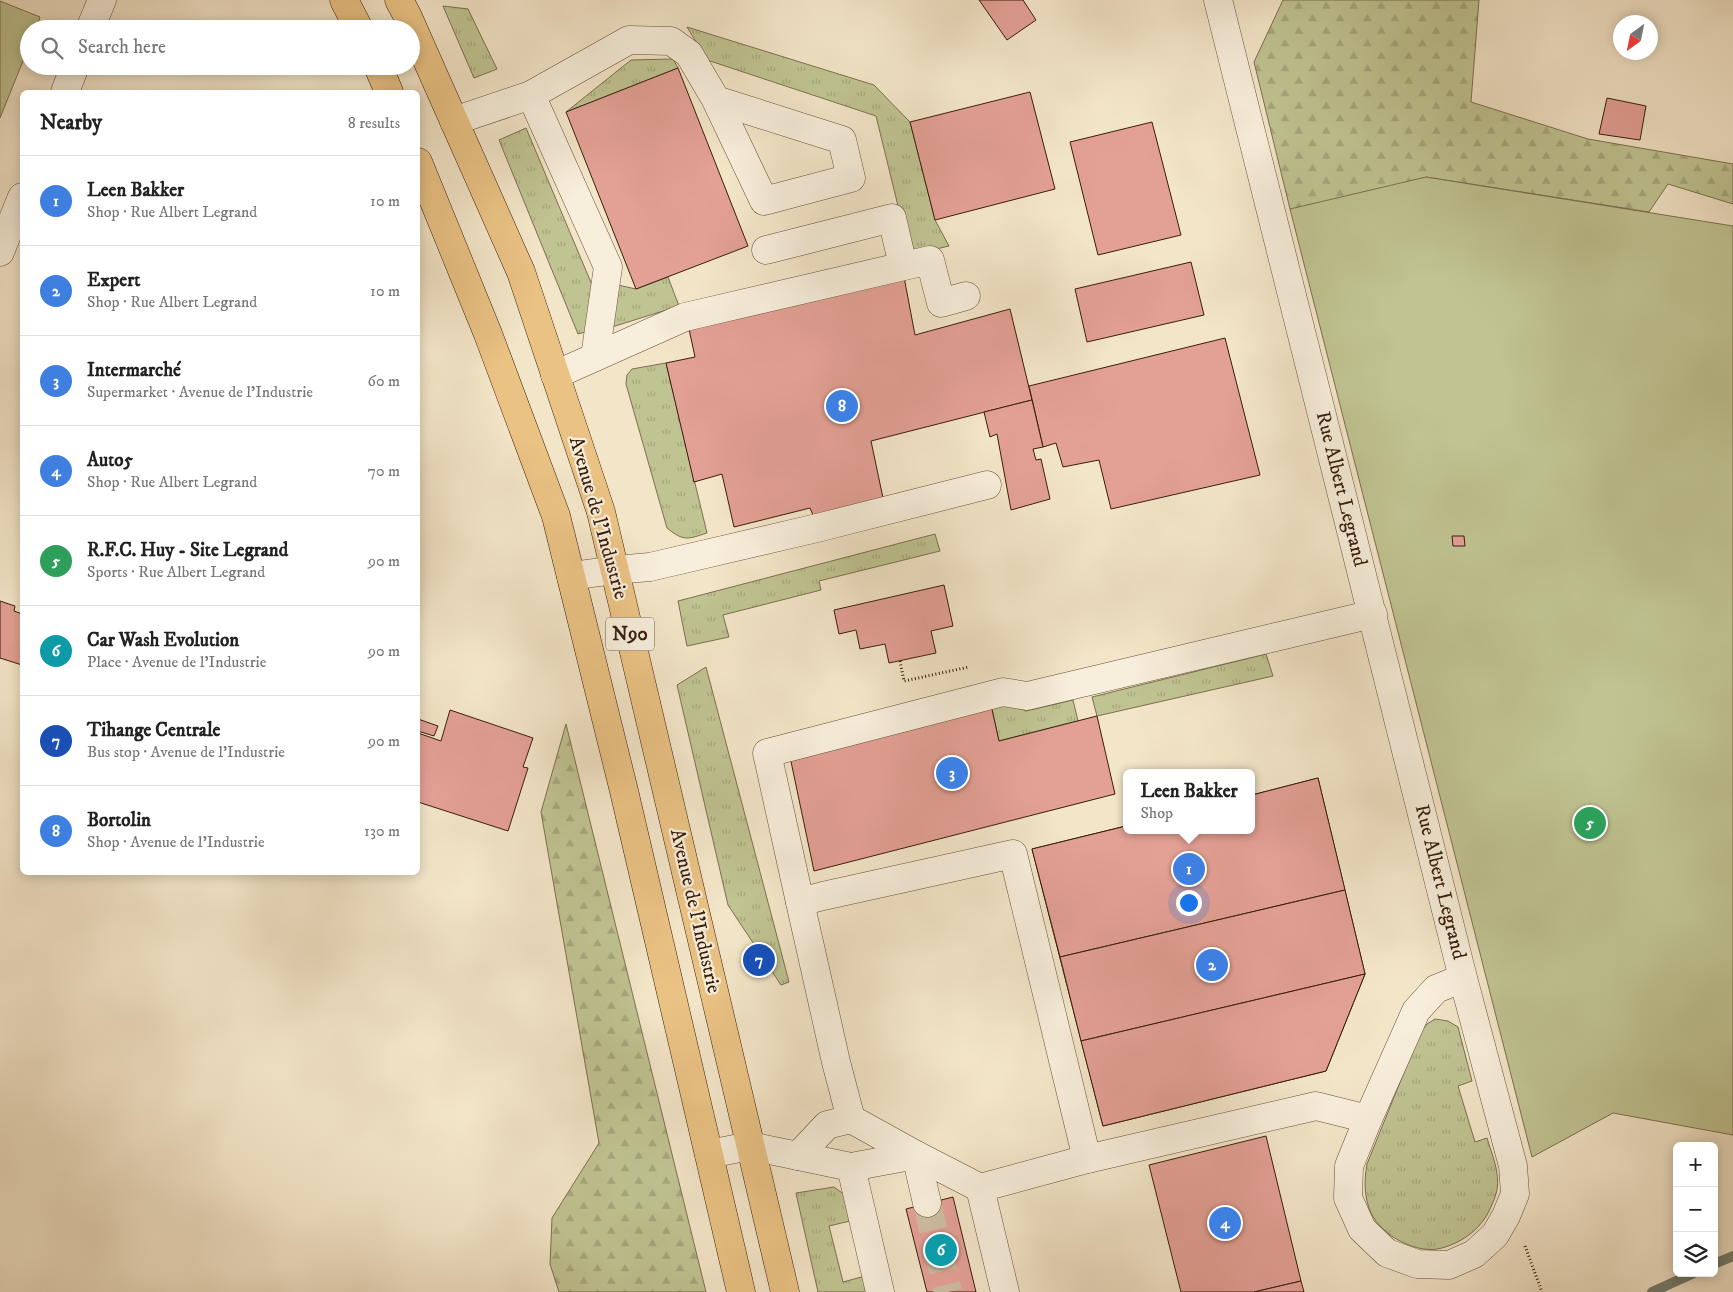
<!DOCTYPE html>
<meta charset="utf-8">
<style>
:root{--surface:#fff;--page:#f6f6f6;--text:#222;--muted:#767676;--line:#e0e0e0;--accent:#111827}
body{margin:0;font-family:"IM FELL DW Pica",serif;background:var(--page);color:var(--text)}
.controls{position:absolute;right:15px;bottom:15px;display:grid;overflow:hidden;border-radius:8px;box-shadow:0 2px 12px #0003}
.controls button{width:45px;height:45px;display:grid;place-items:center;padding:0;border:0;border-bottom:1px solid var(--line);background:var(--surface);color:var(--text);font:25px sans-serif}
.compass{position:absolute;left:1613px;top:15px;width:45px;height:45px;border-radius:50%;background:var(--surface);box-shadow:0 2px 12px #0003;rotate:213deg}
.you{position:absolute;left:1188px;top:902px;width:18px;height:18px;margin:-12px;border:4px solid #fff;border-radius:50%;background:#1a73e8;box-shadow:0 0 0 8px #1a73e833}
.badge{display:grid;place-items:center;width:32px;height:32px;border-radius:50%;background:var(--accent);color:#fff;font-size:16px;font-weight:700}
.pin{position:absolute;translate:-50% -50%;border:2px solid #fff;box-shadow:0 1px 5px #0006}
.popup{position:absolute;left:1123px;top:769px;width:132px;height:65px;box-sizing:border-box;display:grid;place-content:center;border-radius:8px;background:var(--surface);filter:drop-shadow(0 1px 4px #0005);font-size:16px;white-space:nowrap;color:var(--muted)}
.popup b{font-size:19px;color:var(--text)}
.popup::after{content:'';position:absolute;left:50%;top:100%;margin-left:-10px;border:10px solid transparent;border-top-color:var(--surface)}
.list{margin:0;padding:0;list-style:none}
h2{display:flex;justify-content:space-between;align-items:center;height:65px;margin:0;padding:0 20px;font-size:21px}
h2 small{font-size:16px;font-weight:400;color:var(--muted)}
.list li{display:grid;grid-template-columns:32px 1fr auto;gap:15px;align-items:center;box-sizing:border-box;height:90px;padding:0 20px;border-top:1px solid var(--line)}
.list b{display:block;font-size:19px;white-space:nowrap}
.list p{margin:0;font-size:16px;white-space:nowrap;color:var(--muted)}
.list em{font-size:16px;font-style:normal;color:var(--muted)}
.icon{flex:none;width:28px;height:28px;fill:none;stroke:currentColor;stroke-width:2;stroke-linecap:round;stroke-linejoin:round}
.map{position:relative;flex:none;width:1733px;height:1292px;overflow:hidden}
.search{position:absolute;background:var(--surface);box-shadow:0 2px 12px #0003;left:20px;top:20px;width:400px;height:55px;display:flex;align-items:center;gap:12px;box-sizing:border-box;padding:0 18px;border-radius:28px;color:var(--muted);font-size:19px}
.panel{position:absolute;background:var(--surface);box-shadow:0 2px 12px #0003;left:20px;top:90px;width:400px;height:785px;border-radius:8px}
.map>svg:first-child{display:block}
.grass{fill:url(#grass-tufts);stroke:#7c704e}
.forest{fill:url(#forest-firs);stroke:#7c704e}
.pitch{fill:#c0c392;stroke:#7c704e}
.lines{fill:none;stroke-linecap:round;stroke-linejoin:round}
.stream{stroke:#747e71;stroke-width:10}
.building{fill:#e3a095;stroke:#391d0b}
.minor-tunnel{stroke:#cebda2;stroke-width:28;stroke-dasharray:28 14;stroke-linecap:butt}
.minor-casing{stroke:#684f3a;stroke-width:29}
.major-casing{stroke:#391d0b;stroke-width:29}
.path{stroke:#391d0b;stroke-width:3;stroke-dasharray:1 2.5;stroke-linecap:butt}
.minor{stroke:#f7eedb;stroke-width:28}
.major{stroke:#eac284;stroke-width:28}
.labels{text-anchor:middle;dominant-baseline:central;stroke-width:4.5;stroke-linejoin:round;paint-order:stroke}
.shield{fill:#f7eedb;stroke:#725c49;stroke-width:1}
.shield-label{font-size:19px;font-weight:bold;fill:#391d0b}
.street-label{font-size:20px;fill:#391d0b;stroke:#f7eedb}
</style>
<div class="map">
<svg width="1733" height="1292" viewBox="0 0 1733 1292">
<defs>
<pattern id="grass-tufts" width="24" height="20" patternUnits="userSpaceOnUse" patternTransform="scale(1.25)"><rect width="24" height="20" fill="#c0c392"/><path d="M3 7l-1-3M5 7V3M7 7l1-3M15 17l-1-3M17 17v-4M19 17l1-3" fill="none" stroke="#a6a77d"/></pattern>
<pattern id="forest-firs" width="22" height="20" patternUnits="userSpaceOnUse" patternTransform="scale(1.25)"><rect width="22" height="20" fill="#c0c392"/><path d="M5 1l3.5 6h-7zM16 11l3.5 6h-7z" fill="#a6a77d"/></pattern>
</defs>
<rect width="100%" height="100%" fill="#f3e5c8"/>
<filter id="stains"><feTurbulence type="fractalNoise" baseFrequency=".004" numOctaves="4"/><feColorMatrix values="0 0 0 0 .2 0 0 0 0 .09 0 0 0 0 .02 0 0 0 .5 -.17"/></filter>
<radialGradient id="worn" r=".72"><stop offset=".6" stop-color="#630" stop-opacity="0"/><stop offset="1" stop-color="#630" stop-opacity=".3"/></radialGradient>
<g class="grass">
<path d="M443 6 468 9 497 69 474 78Z"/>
<path d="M687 27 874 85 910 122 935 220 949 246 910 255 876 116 707 60Z"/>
<path d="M673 59 678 68 566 112 631 60Z"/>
<path d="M526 128 595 292 589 331 578 334 499 140Z"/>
<path d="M668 277 679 306 609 328 613 284 636 289Z"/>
<path d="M666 363 707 533C688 539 684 542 667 528L626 384 627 375 632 369Z"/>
<path d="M935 534 940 551 819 581 821 590 723 615 729 637 687 646 678 601Z"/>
<path d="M1266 654 1273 676 1097 716 1092 697Z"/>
<path d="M706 667 789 982 781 985 728 905 677 685Z"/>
<path d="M1073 700 1078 721 999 741 991 705 1006 703 1026 711Z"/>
<path d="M1435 1019 1448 1021 1458 1027 1472 1081 1458 1086 1475 1142 1487 1138C1492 1155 1500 1172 1497 1190 1495 1199 1491 1207 1487 1215 1477 1232 1460 1243 1442 1248 1417 1255 1382 1236 1371 1213 1364 1197 1364 1181 1367 1164L1420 1033 1427 1024Z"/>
<path d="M834 1187 845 1195 850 1221 829 1226 843 1282 865 1276 870 1292H818L796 1193Z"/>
</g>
<g class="forest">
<path d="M1283 0H1479L1471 102 1588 139 1733 164V204L1668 184 1649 212 1426 177 1416 277 1290 209 1254 62Z"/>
<path d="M566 724 706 1292H559L550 1264 552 1218 599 1143 541 812Z"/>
</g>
<g class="pitch">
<path d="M0 1 40 17 36 29H29V46L0 118Z"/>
<path d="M1426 177 1733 226V1135L1613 1113 1532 1157 1290 209Z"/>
</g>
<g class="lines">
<g class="stream">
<path d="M1714 1264 1733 1256"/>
<path d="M1652 1292 1694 1273"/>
</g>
</g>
<g class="building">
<path d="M979 0H1023L1036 20 1007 40Z"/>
<path d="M678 68 748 246 636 289 566 112Z"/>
<path d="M1030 92 1055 189 935 220 910 122Z"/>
<path d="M1607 98 1646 106 1640 140 1599 134Z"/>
<path d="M1152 122 1181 235 1098 255 1070 142Z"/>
<path d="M1191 262 1204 315 1087 342 1075 289Z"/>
<path d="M904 277 915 335 1010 309 1032 400 871 441 883 498 813 515 810 508 734 527 722 474 694 482 666 363 695 357 689 329Z"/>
<path d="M1225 338 1260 475 1111 509 1099 460 1063 467 1056 443 1043 447 1029 386Z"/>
<path d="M1032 400 1043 447 1033 449 1036 460 1041 459 1050 499 1011 510 997 434 990 437 984 412Z"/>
<path d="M1452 536H1464L1465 546H1453Z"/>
<path d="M944 585 953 626 931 631 936 653 889 663 885 644 860 649 856 630 839 634 834 610Z"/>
<path d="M0 601 15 606 14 611 22 614V665L0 658Z"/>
<path d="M991 705 999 741 1097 716 1115 794 814 871 789 752Z"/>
<path d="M450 710 533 738 523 767 528 768 508 831 418 802V733L441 741Z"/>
<path d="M418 719 438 726 434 736 418 731Z"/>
<path d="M1318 778 1365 974 1326 1071 1103 1126 1032 849 1126 826V830H1252V795Z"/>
<path d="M1318 778 1345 890 1060 957 1032 849 1126 826V830H1252V795Z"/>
<path d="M1345 890 1365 974 1081 1041 1060 957Z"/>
<path d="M1365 974 1326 1071 1103 1126 1081 1041Z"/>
<path d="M1266 1136 1301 1281 1254 1292H1181L1149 1165Z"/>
<path d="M953 1197 976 1292H927L906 1209Z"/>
<path d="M1301 1281 1304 1292H1254Z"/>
</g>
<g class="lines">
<path class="minor-tunnel" d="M927 1203 948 1292"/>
<defs>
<g id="minor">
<path d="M1218 0 1463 978 1513 1166 1515 1194 1506 1216 1495 1235 1474 1254 1449 1265 1417 1264 1387 1253 1362 1229 1348 1198 1349 1166 1368 1119 1416 1011 1436 989 1463 978"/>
<path d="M90 29 102 0"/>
<path d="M65 92 75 66"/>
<path d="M531 95 629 40 671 41 689 54 716 100 842 140 851 178 764 201 716 100"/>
<path d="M454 121 531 95 608 267 595 357"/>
<path d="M766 250 892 218 903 266"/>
<path d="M0 252 22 197"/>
<path d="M555 375 685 317 930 260 941 303 966 296"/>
<path d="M571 576 615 570 650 567 817 528 987 485"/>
<path d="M800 902 836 1062 851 1119"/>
<path d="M709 1154 750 1146 851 1167 916 1155 980 1188 1087 1159 1316 1106 1368 1119"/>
<path d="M798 1156 827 1125 851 1119 916 1155 927 1203"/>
<path d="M1087 1159 1013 854 823 896 800 902 767 753 1003 692 1027 696 1373 614"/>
<path d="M851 1167 880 1292"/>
<path d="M980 1188 1005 1292"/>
</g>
<g id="major">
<path d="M344 0 359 29"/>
<path d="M399 0 407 15 521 272 601 512 785 1292"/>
<path d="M378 66 389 92"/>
<path d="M418 162 488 334 556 516 624 791 741 1292"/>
</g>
</defs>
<use href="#minor" class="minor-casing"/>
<use href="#major" class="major-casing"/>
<g class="path">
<path d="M900 661 904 681 969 667"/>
<path d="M1525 1246 1542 1292"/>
</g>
<use href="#minor" class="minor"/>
<use href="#major" class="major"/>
</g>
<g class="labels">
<rect class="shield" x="606" y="617.5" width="48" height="33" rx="4"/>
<g class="shield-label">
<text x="630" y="634">N90</text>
</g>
<g class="street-label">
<text transform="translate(1341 489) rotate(76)">Rue Albert Legrand</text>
<text transform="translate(598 518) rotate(74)">Avenue de l'Industrie</text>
<text transform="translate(1440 882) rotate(76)">Rue Albert Legrand</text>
<text transform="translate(695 911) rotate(77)">Avenue de l'Industrie</text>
</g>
</g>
<rect width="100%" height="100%" filter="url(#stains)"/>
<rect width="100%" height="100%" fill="url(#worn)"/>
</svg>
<div class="controls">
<button>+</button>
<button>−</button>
<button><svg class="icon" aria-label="layers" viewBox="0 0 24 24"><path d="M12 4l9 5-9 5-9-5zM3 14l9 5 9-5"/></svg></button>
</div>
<svg class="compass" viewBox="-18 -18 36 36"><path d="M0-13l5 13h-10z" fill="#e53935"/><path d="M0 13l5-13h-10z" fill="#767676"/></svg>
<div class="you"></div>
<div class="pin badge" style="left:1189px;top:869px;background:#3f7fe0">1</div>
<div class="popup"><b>Leen Bakker</b>Shop</div>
<div class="pin badge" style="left:1212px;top:965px;background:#3f7fe0">2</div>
<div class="pin badge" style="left:952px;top:773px;background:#3f7fe0">3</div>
<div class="pin badge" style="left:1225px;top:1223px;background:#3f7fe0">4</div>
<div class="pin badge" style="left:1590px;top:823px;background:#2e9e5b">5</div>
<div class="pin badge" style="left:941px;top:1250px;background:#0f9aa8">6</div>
<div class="pin badge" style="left:759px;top:960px;background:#1a4fb4">7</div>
<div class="pin badge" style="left:842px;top:406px;background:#3f7fe0">8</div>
<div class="search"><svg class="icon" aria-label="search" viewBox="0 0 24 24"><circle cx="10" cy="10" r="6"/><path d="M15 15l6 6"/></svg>Search here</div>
<section class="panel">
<h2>Nearby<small>8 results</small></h2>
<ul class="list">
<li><span class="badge" style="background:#3f7fe0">1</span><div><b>Leen Bakker</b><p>Shop · Rue Albert Legrand</p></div><em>10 m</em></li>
<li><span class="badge" style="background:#3f7fe0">2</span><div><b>Expert</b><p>Shop · Rue Albert Legrand</p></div><em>10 m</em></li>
<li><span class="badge" style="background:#3f7fe0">3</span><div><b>Intermarché</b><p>Supermarket · Avenue de l'Industrie</p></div><em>60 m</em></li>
<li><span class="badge" style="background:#3f7fe0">4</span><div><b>Auto5</b><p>Shop · Rue Albert Legrand</p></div><em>70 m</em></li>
<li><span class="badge" style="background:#2e9e5b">5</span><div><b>R.F.C. Huy - Site Legrand</b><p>Sports · Rue Albert Legrand</p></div><em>90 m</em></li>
<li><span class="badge" style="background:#0f9aa8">6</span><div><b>Car Wash Evolution</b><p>Place · Avenue de l'Industrie</p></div><em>90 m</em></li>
<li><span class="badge" style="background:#1a4fb4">7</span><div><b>Tihange Centrale</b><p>Bus stop · Avenue de l'Industrie</p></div><em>90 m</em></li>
<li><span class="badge" style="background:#3f7fe0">8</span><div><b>Bortolin</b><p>Shop · Avenue de l'Industrie</p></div><em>130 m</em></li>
</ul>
</section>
</div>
